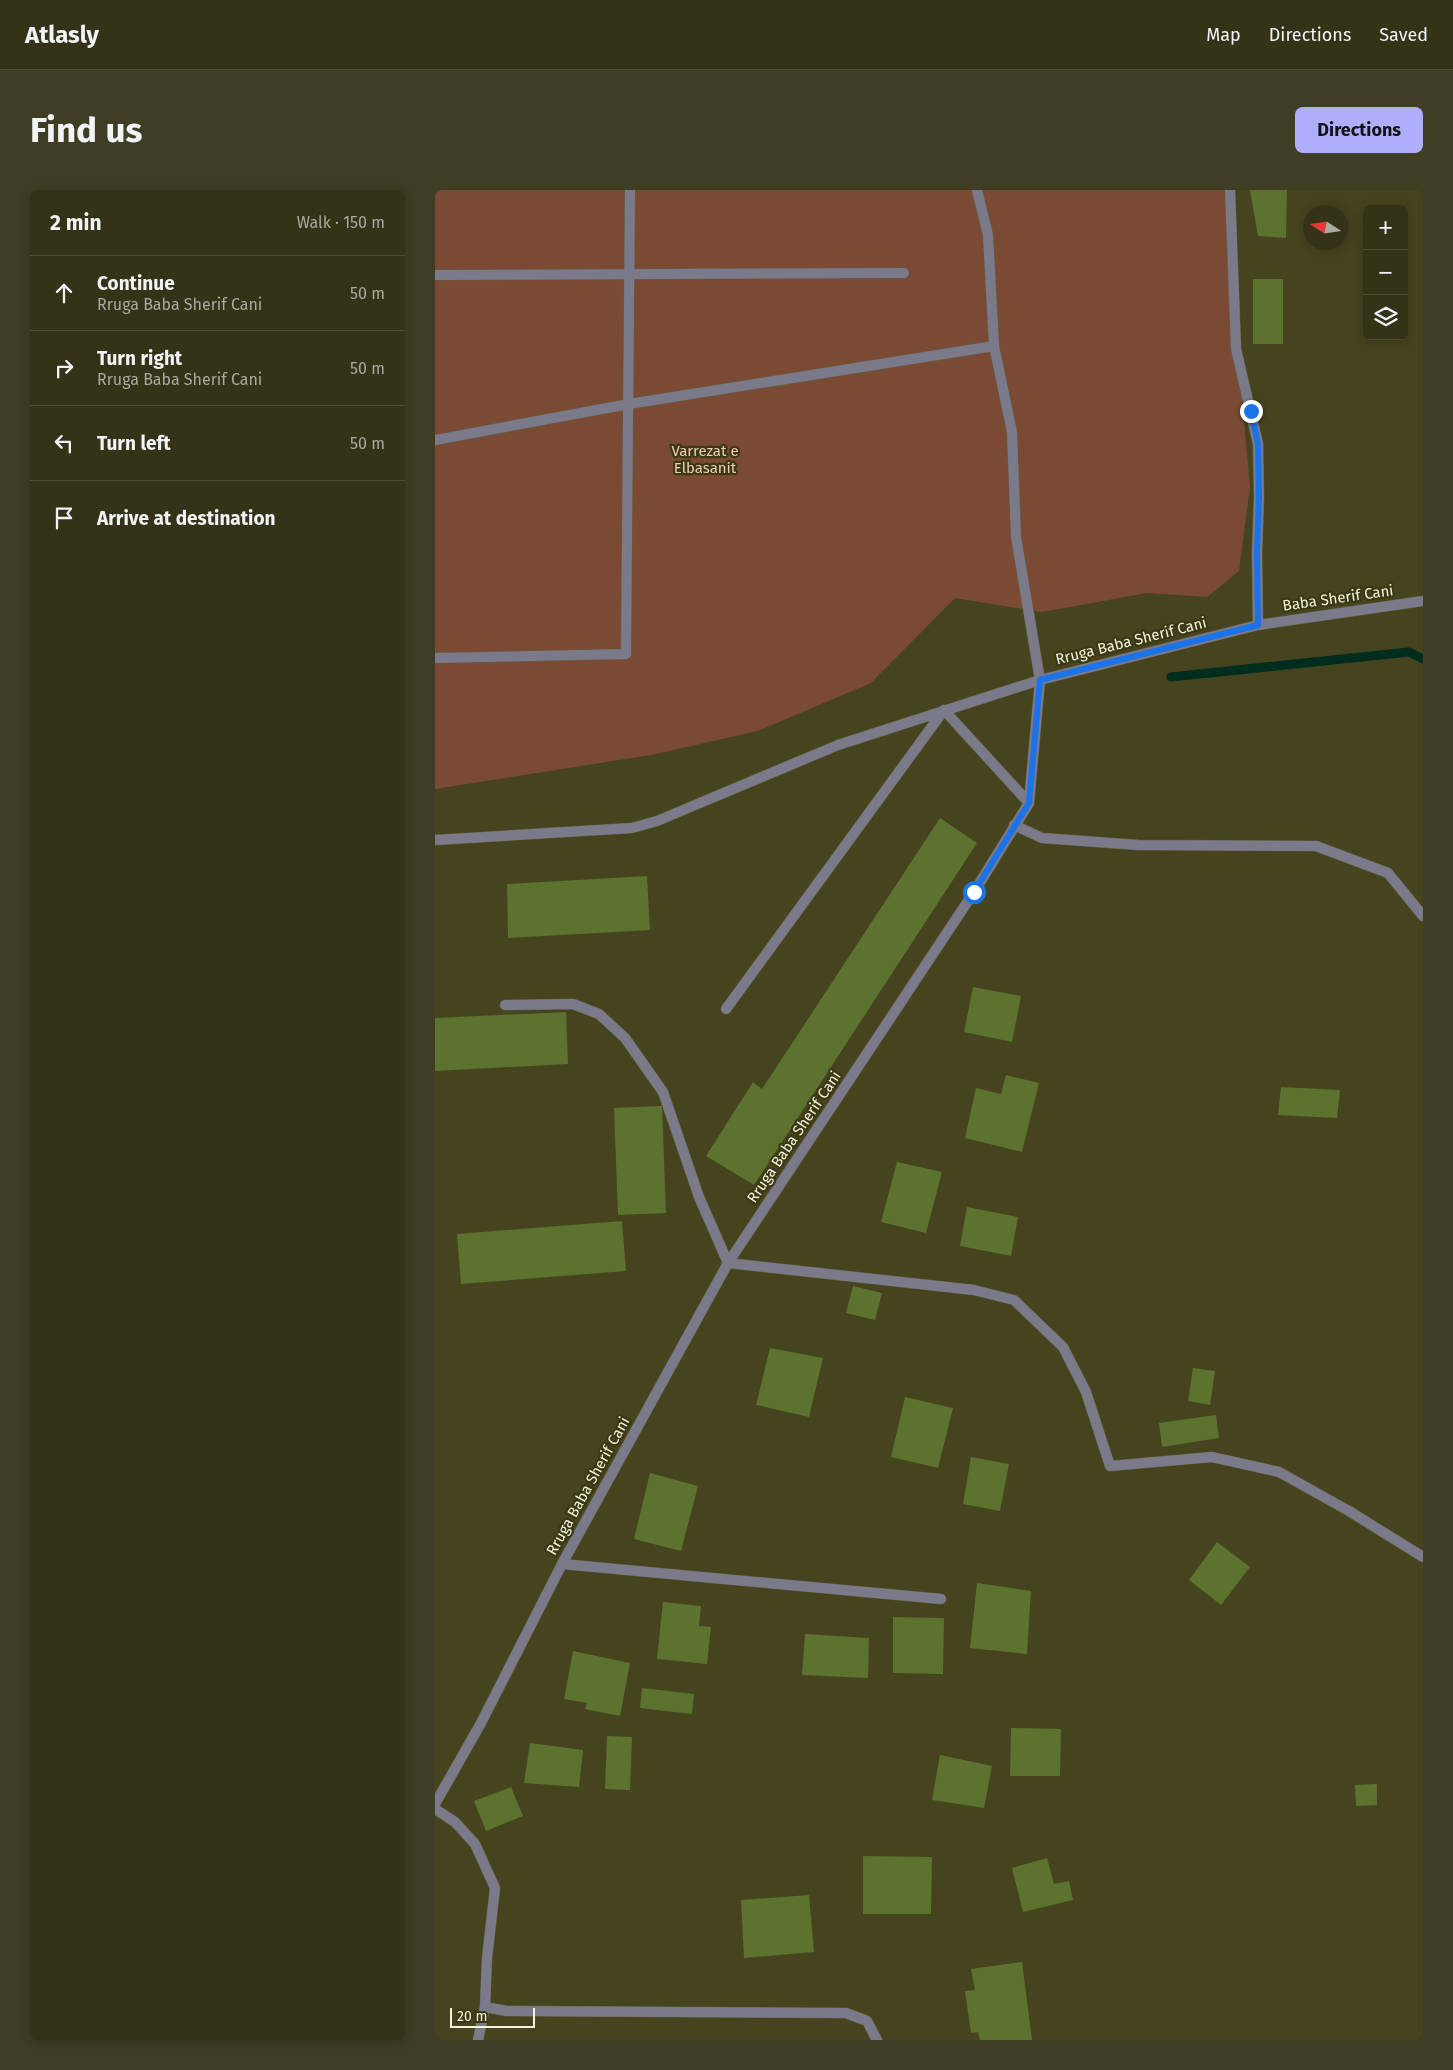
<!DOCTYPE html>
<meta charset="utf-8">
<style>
:root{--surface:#343217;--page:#3f3e24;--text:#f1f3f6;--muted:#a9aaa1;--line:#4e4d36;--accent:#afaefa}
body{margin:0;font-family:"Fira Sans",sans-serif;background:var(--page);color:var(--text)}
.controls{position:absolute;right:15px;top:15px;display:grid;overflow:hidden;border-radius:8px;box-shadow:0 2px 12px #0003}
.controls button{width:45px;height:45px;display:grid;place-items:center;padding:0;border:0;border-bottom:1px solid var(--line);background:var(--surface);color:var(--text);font:25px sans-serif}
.compass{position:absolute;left:868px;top:15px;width:45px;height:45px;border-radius:50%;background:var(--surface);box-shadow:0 2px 12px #0003;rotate:282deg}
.scale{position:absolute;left:15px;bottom:12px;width:85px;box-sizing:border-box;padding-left:5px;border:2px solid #f3f2dd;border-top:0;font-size:14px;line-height:18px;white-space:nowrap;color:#f3f2dd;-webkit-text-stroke:4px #3b3814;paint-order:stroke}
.stop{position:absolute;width:15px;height:15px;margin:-11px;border:4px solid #1a73e8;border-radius:50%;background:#fff}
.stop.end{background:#1a73e8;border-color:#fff;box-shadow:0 1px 5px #0008}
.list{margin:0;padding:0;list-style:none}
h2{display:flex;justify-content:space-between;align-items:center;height:65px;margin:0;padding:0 20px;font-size:21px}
h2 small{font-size:16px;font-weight:400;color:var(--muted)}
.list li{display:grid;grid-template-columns:32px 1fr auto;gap:15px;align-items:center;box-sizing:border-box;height:75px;padding:0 20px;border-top:1px solid var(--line)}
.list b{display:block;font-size:19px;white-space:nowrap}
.list p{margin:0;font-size:16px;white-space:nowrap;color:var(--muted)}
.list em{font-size:16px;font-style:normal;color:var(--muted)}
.icon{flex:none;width:28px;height:28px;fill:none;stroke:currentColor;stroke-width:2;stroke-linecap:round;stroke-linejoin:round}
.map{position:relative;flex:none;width:988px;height:1850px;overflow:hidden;border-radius:8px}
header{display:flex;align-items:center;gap:30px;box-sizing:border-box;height:70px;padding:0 25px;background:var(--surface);border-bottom:1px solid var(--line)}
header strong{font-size:24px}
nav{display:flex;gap:28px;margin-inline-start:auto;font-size:18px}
.intro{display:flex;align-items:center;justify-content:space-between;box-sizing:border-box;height:120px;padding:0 30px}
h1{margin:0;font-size:35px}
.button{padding:12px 22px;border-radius:8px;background:var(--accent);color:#111;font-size:18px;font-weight:700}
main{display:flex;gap:30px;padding:0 30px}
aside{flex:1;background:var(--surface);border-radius:8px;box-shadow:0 2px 12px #0003}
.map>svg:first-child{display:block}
.green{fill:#7b4a35}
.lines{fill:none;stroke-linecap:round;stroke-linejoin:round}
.stream{stroke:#002d1d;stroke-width:9}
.building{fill:#5c722f}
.lane-casing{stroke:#625f3d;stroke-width:11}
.street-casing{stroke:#625f3d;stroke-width:11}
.lane{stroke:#7a7a8a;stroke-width:10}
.street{stroke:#7a7a8a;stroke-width:10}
.route{stroke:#1a73e8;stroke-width:6}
.labels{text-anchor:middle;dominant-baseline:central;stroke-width:4.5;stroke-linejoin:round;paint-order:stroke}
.park-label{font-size:15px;fill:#f2cbba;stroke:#3b3814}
.street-label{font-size:15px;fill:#f3f2dd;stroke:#3b3814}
</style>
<header>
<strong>Atlasly</strong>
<nav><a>Map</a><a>Directions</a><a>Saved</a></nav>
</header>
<div class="intro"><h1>Find us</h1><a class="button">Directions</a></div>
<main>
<aside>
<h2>2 min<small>Walk · 150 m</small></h2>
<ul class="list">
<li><svg class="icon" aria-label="ahead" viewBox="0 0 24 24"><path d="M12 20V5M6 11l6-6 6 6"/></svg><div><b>Continue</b><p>Rruga Baba Sherif Cani</p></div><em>50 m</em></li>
<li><svg class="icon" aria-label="right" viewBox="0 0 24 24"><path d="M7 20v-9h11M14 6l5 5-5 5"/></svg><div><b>Turn right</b><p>Rruga Baba Sherif Cani</p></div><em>50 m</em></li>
<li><svg class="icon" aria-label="left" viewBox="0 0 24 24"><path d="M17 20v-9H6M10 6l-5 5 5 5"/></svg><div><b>Turn left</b></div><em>50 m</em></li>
<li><svg class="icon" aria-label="arrive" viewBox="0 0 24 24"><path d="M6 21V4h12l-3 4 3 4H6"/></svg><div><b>Arrive at destination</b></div></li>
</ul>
</aside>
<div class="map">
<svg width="988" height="1850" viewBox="0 0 988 1850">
<rect width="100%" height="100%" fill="#46431f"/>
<path class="green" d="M0 0H795L802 154 815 297 804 381 772 407 712 403 607 422 520 408 436 493 323 541 216 565 0 599Z"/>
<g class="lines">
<path class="stream" d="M736 487 974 462 988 469"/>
</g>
<g class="building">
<path d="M815 0H852L851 48 823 46Z"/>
<rect x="818" y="89" width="30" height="65"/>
<path d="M505 628 542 653 319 995 271 966 318 892 327 899Z"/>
<path d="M212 686 215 740 73 748 72 694Z"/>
<path d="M538 797 586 806 577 852 529 842Z"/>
<path d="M131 822 133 874 0 881V828Z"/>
<path d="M571 885 604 893 587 962 530 948 541 898 566 904Z"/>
<path d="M846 897 905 900 902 928 843 925Z"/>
<path d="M227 916 231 1023 183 1025 179 918Z"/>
<path d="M462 972 507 982 491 1043 446 1032Z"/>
<path d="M532 1017 583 1027 576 1066 525 1056Z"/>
<path d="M187 1031 191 1081 26 1094 22 1044Z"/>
<path d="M418 1096 447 1103 440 1130 411 1123Z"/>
<path d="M335 1158 388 1168 374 1227 321 1215Z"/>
<path d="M758 1178 780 1181 775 1215 753 1211Z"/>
<path d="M470 1207 518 1218 503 1278 456 1267Z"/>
<path d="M781 1225 784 1248 727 1257 724 1233Z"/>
<path d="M536 1267 574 1274 565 1321 528 1314Z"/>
<path d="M215 1283 263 1296 246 1361 199 1349Z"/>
<path d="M782 1352 815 1377 786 1415 754 1390Z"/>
<path d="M542 1393 596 1401 592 1464 535 1458Z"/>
<path d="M228 1412 266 1416 264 1436 276 1437 272 1474 222 1469Z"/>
<path d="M458 1427 509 1428 508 1484 458 1483Z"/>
<path d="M370 1444 434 1448 433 1488 367 1485Z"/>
<path d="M138 1461 195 1473 185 1526 150 1519 152 1513 129 1509Z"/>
<path d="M207 1498 259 1504 257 1524 205 1518Z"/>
<path d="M576 1538 626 1539 625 1586H575Z"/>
<path d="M172 1546 197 1547 195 1600 170 1599Z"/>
<path d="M95 1553 148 1560 144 1597 89 1593Z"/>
<path d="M505 1565 557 1576 549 1618 497 1610Z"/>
<path d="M942 1594V1615L921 1616 920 1595Z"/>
<path d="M76 1597 88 1626 51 1641 39 1611Z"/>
<path d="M428 1666 497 1667 496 1724H428Z"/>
<path d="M612 1668 619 1694 634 1691 638 1710 588 1722 577 1678Z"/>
<path d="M374 1705 379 1762 309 1768 306 1710Z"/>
<path d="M587 1772 597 1850H545L543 1842 536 1843 530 1801 540 1800 536 1779Z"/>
</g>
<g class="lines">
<defs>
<g id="lane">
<path d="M542 0 553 45 559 156 577 242 581 347 605 490"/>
<path d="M0 85 469 83"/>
<path d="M0 250 194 214 559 156"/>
<path d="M0 468 191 464 195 0"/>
<path d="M579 635 607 648 703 655 881 656 953 683 988 726"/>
<path d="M70 815 138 814 164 824 190 848 228 902 264 1007 293 1073"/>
<path d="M291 819 509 520"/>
</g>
<g id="street">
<path d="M795 0 801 159 823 254 824 307 822 363 823 435"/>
<path d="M509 520 594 613"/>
<path d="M0 650 197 638 222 631 403 555 605 490 823 435 988 411"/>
<path d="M293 1073 539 1100 579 1110 628 1157 651 1202 675 1276 777 1267 844 1282 914 1321 988 1367"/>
<path d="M127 1374 506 1409"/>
<path d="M0 1614 46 1533 127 1374 293 1073 539 702 594 613 605 490"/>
<path d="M0 1619 20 1632 40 1654 60 1698 52 1768 50 1817 72 1821 411 1823 432 1831 442 1850"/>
<path d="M43 1850 50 1817"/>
</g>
</defs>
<use href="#lane" class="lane-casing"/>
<use href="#street" class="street-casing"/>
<use href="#lane" class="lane"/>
<use href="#street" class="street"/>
</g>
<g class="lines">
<path class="route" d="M539 702 594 613 605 490 823 435 822 362 824 307 823 254 816 221"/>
</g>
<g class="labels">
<g class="park-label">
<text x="270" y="261">Varrezat e<tspan x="270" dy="17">Elbasanit</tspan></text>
</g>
<g class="street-label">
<text transform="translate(903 408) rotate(-8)">Baba Sherif Cani</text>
<text transform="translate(696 451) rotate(-14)">Rruga Baba Sherif Cani</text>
<text transform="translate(359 947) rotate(-56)">Rruga Baba Sherif Cani</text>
<text transform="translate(153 1296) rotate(-61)">Rruga Baba Sherif Cani</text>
</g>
</g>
</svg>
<div class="controls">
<button>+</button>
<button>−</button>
<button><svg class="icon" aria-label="layers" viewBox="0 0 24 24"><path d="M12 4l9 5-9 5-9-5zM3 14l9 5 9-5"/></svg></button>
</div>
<svg class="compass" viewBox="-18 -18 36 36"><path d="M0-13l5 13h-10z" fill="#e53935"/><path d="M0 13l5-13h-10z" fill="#a9aaa1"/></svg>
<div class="scale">20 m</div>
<div class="stop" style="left:539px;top:702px"></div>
<div class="stop end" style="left:816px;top:221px"></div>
</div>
</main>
